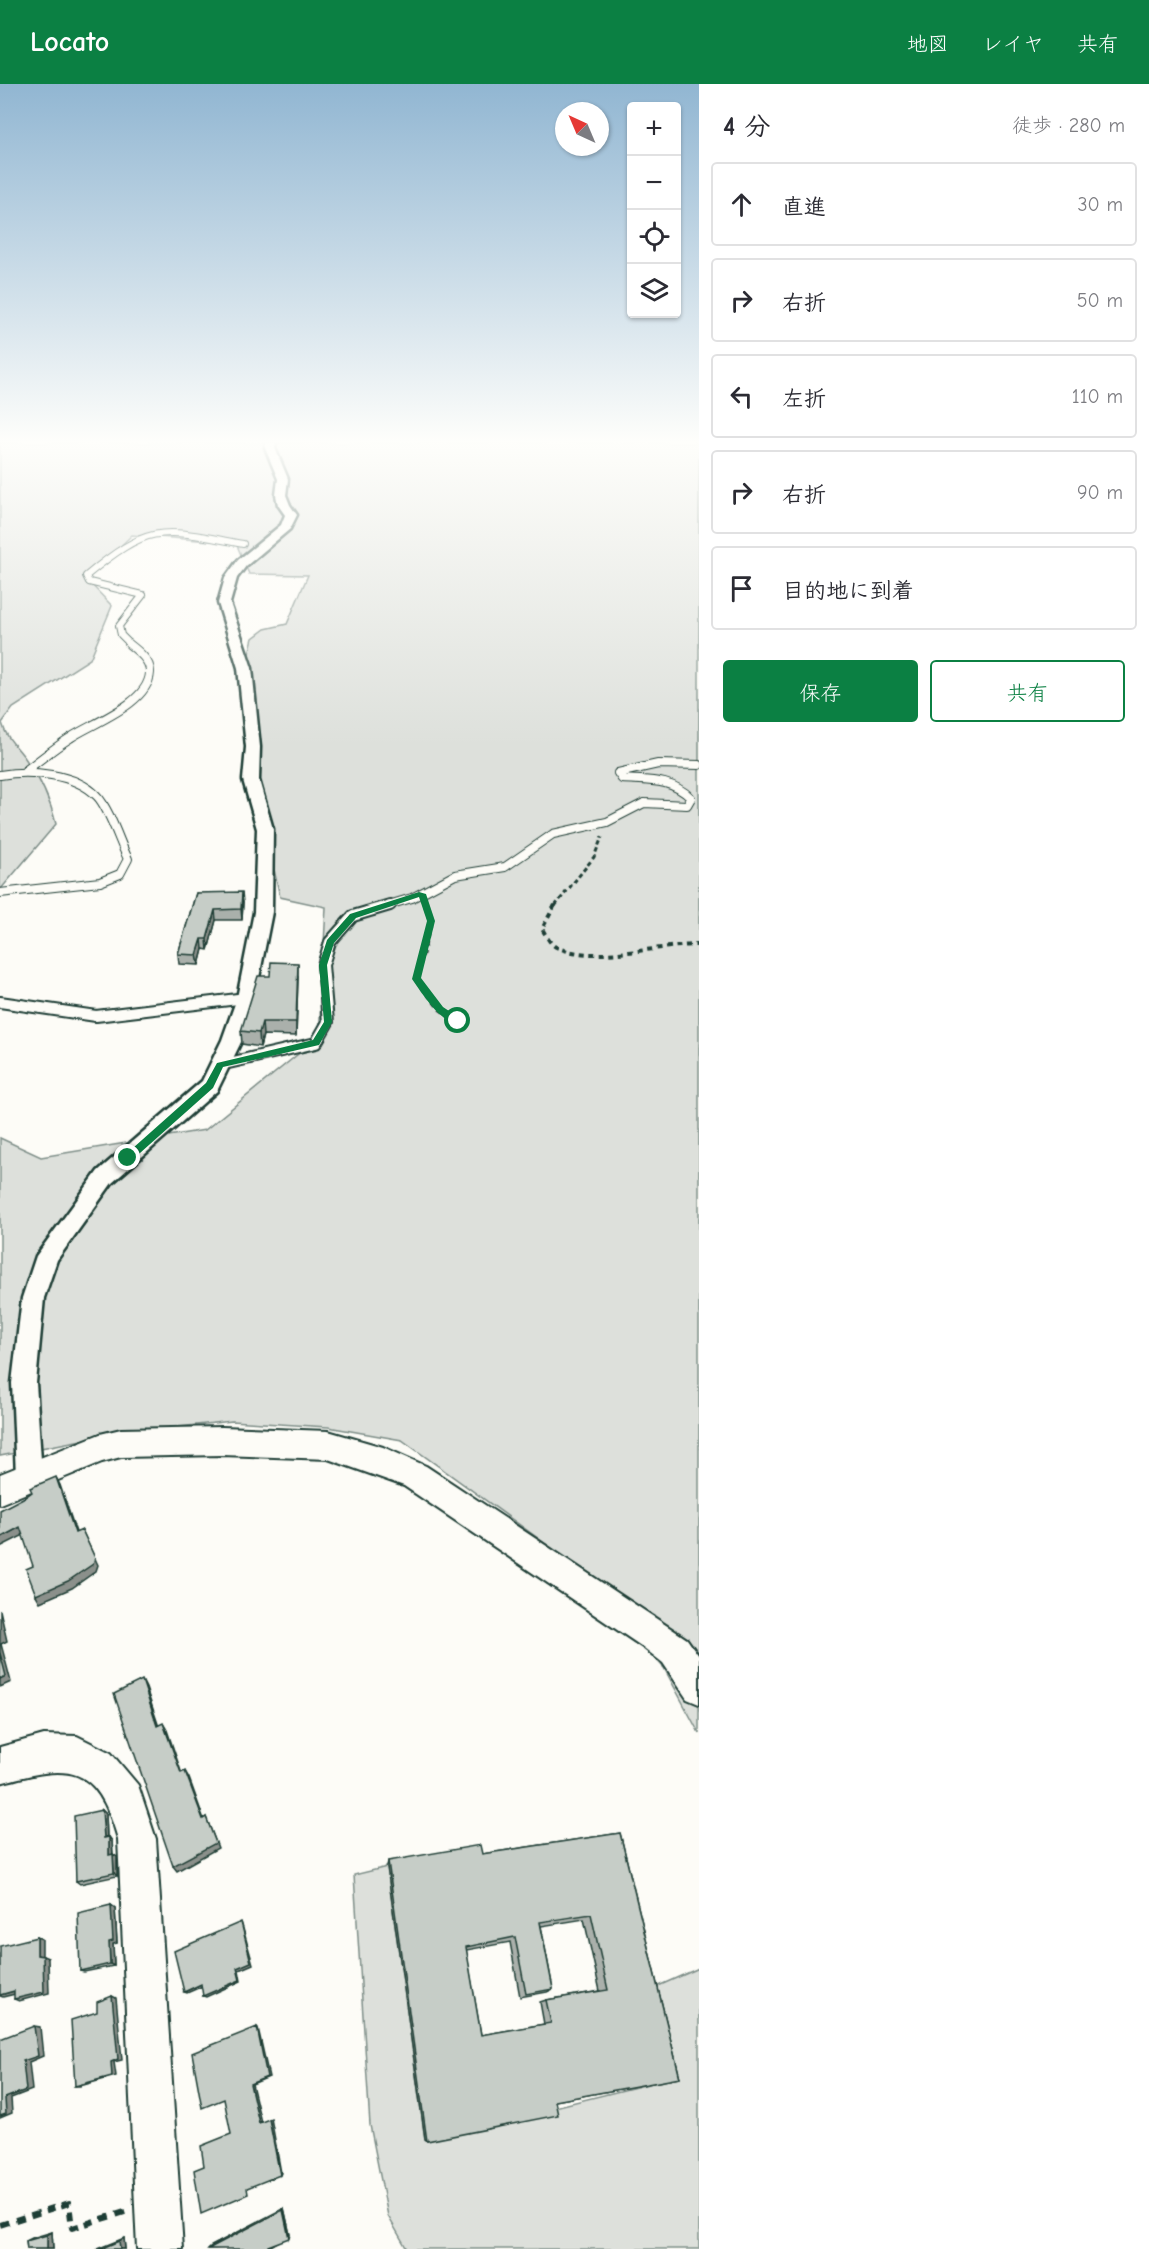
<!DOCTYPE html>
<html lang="ja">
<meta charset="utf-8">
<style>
:root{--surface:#fff;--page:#f2f2f3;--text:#2b2b33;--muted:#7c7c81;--line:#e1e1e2;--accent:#0b8043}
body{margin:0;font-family:"Comic Neue","Klee One",sans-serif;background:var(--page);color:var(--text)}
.controls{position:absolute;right:18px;top:18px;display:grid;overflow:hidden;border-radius:6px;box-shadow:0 2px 4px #0004}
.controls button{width:54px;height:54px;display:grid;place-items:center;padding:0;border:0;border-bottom:2px solid var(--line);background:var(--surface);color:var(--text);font:30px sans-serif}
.compass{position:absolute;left:555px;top:18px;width:54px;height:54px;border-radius:50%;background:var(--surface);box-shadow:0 2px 4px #0004;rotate:316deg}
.stop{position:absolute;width:18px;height:18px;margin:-14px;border:4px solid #0b8043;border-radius:50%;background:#fff}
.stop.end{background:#0b8043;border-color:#fff;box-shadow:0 2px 6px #0008}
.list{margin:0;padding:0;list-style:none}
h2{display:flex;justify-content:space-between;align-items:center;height:78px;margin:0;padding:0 24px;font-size:26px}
h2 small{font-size:20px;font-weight:400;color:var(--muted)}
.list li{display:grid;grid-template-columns:39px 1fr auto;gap:18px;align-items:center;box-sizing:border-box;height:84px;margin:0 12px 12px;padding:0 12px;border:2px solid var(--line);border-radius:6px}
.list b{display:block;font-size:22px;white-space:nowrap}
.list em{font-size:20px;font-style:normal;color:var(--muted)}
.actions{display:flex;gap:12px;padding:18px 24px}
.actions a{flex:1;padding:14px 0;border:2px solid var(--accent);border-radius:6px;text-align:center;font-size:21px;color:var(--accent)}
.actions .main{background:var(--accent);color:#fff}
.icon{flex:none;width:33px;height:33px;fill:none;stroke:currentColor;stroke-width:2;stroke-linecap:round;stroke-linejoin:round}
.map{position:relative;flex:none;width:699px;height:2165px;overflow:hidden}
header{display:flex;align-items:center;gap:36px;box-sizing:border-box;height:84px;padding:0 30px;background:var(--accent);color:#fff}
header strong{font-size:28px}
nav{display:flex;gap:33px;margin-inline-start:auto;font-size:21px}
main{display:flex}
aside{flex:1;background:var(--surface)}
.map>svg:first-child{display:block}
.green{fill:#dde0db;stroke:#7e8e88;stroke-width:1.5}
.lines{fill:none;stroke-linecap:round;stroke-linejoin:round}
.service-far2-casing{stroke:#1f3d34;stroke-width:8}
.service-far1-casing{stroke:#1f3d34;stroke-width:10}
.service-casing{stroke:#1f3d34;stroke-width:14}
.minor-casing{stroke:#1f3d34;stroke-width:5}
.tertiary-casing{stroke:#1f3d34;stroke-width:4}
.path-far2{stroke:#1f3d34;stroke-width:3;stroke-dasharray:4.5 3;stroke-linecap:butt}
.path-far1{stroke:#1f3d34;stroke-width:4;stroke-dasharray:5 4.5;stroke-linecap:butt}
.path{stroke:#1f3d34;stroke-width:6;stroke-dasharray:9 7;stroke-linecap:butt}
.service-far2{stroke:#fdfcf7;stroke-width:6}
.service-far1{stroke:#fdfcf7;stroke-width:8}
.service{stroke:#fdfcf7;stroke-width:10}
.minor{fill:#fdfcf7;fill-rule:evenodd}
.tertiary{fill:#fdfcf7;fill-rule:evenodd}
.wall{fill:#aab0ab;stroke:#1f3d34;stroke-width:1.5;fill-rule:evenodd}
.shaded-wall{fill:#8b908b;stroke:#1f3d34;stroke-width:1.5}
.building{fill:#c6cdc7;stroke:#1f3d34;stroke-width:1.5;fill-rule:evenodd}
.route{fill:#0b8043}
</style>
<header>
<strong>Locato</strong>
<nav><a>地図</a><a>レイヤ</a><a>共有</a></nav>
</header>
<main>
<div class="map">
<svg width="699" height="2165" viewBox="0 0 699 2165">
<rect width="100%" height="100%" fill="#fdfcf7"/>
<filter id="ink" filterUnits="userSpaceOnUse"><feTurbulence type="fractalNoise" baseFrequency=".0167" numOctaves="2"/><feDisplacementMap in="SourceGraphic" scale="12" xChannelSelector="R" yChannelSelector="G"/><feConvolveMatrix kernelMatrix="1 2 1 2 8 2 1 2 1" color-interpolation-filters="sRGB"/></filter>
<g filter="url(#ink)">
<g class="green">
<path d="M0 359H699V1649L664 1584 553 1465 402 1356 328 1343 232 1337 107 1351 0 1372V1054L41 1073 205 1046 319 953 326 823 280 813 262 730 245 584 253 554 265 545 287 540 308 491 249 490 236 459 132 451 86 495 112 522 90 575 13 624 2 639C7 656 17 662 27 677 42 697 50 716 56 740L0 806Z"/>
<path d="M387 1783 425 2055 669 1995 656 1903 699 1884V2165H407L388 2132 370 2041 354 1791Z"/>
</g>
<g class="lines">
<defs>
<path id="service-far2" d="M131 561 121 551 119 542 143 511 89 498 86 492C152 437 163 445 243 460"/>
<g id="service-far1">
<path d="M25 687C40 676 54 664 70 654 92 639 148 620 150 589 151 577 138 567 129 560"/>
<path d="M0 691C30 686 75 689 97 712 109 724 120 759 128 775L120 790 100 798 0 809"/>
<path d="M385 822 412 814 455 791 505 783 553 750 607 738 644 719 687 721 691 714C670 694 649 697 622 695L618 689 658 680 699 681"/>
</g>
<g id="service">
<path d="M0 918 96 932 246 914"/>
<path d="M220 981 316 959 328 938 323 881 330 858 353 832 390 821"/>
</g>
<path id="minor" d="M266 359H276L275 364 288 395 286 411 290 421 297 431 290 445 246 482 237 494 230 519 252 584 260 663 259 696 273 745 272 828 255 914 242 956 217 1007 112 1099 57 1176 44 1214 36 1299 42 1392 38 1401 29 1404 20 1401 16 1392 12 1299 22 1214 36 1172 98 1087 202 997 222 956 237 914 254 828 257 745 243 696 246 663 238 584 218 519 225 494 238 476 281 441 285 431 278 421 276 411 278 395 265 364Z"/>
<g id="tertiary">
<path d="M222 1343 328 1347 383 1363 426 1382 687 1555 699 1572V1620L687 1615 663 1579 644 1564 404 1402 328 1375 222 1371 121 1373 102 1378 0 1420V1390L100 1350 121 1345Z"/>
<path d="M44 1651 77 1652 111 1669 138 1701 156 1755 183 2165H137L118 1755C96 1678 69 1680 0 1699V1663Z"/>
</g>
</defs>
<use href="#service-far2" class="service-far2-casing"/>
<use href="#service-far1" class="service-far1-casing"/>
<use href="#service" class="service-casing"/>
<use href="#minor" class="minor-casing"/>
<use href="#tertiary" class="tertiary-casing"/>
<path class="path-far2" d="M555 822 594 773 602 753"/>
<g class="path-far1">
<path d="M555 821 542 845C546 851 550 860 556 863 595 880 655 861 699 861"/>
<path d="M426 822 431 837 416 895 440 925 457 937"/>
</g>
<path class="path" d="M0 2141 69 2119 72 2144 128 2127"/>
<use href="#service-far2" class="service-far2"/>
<use href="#service-far1" class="service-far1"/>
<use href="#service" class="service"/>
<use href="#minor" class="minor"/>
<use href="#tertiary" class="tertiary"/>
</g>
<g class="wall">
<path d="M196 809 243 818 242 836H216L208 866 203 865 199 881 179 880 178 870Z"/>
<path d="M298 893 296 952 263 951 260 963 242 960 241 947Z"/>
<path d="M102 1726 106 1730 107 1753H109L112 1757 113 1770 117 1773V1792L80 1800 76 1797Z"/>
<path d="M620 1749 680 1994 555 2017 427 2057 425 2055 387 1783 388 1777 482 1770ZM584 1835 600 1907 546 1916 540 1918 544 1940 481 1951 466 1866 510 1858 520 1913 547 1908 553 1905 541 1842Z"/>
<path d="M111 1821 115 1824 117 1859 113 1860 114 1882 84 1888 80 1887Z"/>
<path d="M284 2124 290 2151 271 2162 208 2165 211 2162Z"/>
<path d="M52 2148 53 2165H27L26 2157 32 2154Z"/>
<path d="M124 2154 125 2165H97Z"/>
</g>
<g class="shaded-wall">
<path d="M242 808 243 818 242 836 241 825Z"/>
<path d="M215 826 216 836 208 866 207 855Z"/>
<path d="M202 855 203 865 199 881 197 871Z"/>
<path d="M298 879V893L296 952V938Z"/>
<path d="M262 938 263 951 260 963 259 949Z"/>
<path d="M56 1393 60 1401 79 1457 75 1449Z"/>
<path d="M20 1443 24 1451 0 1463V1454Z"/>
<path d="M82 1446 98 1481 96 1487 72 1504 40 1518 36 1511Z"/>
<path d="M0 1526 7 1557 1 1560 11 1598 0 1603Z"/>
<path d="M142 1596 146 1604 161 1649 157 1642Z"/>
<path d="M163 1639 167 1646 184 1696 181 1689Z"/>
<path d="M185 1687 189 1694 206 1741 203 1735Z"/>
<path d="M102 1726 106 1730 107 1757 104 1754Z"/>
<path d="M206 1733 218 1764 177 1787 173 1782Z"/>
<path d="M109 1753 112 1757 113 1774 109 1771Z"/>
<path d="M113 1770 117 1773V1792L114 1789Z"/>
<path d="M111 1821 115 1824 117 1859 113 1860 114 1882 110 1880 109 1858Z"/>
<path d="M241 1838 242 1841 253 1880 239 1886 241 1897 206 1913 203 1912 237 1884Z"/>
<path d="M37 1853 42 1855V1873L37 1871Z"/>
<path d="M43 1872 48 1874 49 1909 19 1917 14 1915Z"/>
<path d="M201 1900 203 1902 187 1909 184 1908Z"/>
<path d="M14 1907 19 1909 3 1913 0 1912V1911Z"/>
<path d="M112 1912 116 1914 122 1976 114 1978 116 1992 80 2002H75L111 1978Z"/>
<path d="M34 1942 40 1943 43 1972 29 1978 32 2006 11 2014 12 2029 0 2034 5 2014 23 1977Z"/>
<path d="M257 1943 258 1944 269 1993 252 2000 261 2038 259 2039 250 2000Z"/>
<path d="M271 2034 281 2089 280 2091 269 2035Z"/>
<path d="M284 2124 290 2151 289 2154 283 2126Z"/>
<path d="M52 2148 53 2165H47V2151Z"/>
<path d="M124 2154 125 2165H120L119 2157Z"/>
</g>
<g class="building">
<path d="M242 808 241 825 215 826 207 855H202L197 871 178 870 196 809Z"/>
<path d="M271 878 298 879 296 938H262L259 949 241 947 258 892H270Z"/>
<path d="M56 1393 75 1449 82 1446 95 1474 93 1480 68 1497 36 1511 26 1485 33 1482 20 1443 0 1454V1426L25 1413 32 1408 30 1404Z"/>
<path d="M0 1569 6 1592 0 1595Z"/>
<path d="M142 1596 157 1642 163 1639 181 1689 185 1687 203 1735 206 1733 216 1759 173 1782 114 1610Z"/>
<path d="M102 1726 104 1754 109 1753V1771L113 1770 114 1789 76 1797 74 1732Z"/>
<path d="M620 1749 680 1994 555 2017 558 2031 427 2057 388 1777 480 1761 482 1770ZM591 1830 608 1906 546 1916 551 1939 481 1951 466 1863 515 1853 526 1910 553 1905 540 1838Z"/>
<path d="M111 1821 113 1857 109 1858 110 1880 80 1887 78 1829Z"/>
<path d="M241 1838 251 1878 237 1884 240 1896 203 1912 201 1900 184 1908 174 1867Z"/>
<path d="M37 1853V1871L43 1872 44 1908 14 1915V1907L0 1911V1862Z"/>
<path d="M112 1912 118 1975 111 1978 112 1992 75 2002 71 1936 97 1928V1918Z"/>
<path d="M34 1942 38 1972 23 1977 26 2006 5 2014 6 2030 0 2032V1955Z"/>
<path d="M257 1943 267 1993 250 2000 259 2039 269 2035 280 2091 247 2104 248 2110 201 2130 194 2086 204 2082 201 2062 231 2050 224 2015 202 2024 192 1969Z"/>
<path d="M283 2126 289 2154 268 2162 269 2165H208Z"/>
<path d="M47 2151V2165H27L26 2157Z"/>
<path d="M119 2157 120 2165H100Z"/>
</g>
</g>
<linearGradient id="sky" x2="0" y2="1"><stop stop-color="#91b6d2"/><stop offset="0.54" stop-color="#fefefb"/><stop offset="1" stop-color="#fefefb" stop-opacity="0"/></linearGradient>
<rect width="699" height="662" fill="url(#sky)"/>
<path class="route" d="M419 808 426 810 435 837 421 894 443 923 461 935V940C441 941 422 909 412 895L427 837 419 813 356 834 334 859 327 881 332 938 319 961 223 983 213 1004 131 1077H124V1072L206 999 217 979 313 956 324 938 319 881 327 856 350 830Z"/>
</svg>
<div class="controls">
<button>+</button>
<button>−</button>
<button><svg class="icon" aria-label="locate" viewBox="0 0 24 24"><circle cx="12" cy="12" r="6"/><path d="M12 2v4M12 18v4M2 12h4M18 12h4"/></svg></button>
<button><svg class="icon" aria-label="layers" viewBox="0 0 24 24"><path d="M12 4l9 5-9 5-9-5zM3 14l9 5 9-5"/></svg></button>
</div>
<svg class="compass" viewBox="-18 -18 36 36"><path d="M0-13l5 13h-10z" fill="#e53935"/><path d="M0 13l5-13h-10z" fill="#7c7c81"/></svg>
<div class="stop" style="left:458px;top:937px"></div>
<div class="stop end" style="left:128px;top:1074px"></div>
</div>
<aside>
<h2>4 分<small>徒歩 · 280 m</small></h2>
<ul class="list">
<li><svg class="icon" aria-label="ahead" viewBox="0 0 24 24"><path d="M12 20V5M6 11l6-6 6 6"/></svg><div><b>直進</b></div><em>30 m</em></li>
<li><svg class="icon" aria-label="right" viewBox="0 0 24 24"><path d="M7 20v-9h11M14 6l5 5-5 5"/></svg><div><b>右折</b></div><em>50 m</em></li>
<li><svg class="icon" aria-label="left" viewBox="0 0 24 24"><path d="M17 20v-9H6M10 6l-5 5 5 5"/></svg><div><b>左折</b></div><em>110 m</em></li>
<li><svg class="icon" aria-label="right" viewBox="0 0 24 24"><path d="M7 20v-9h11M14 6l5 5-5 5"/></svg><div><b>右折</b></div><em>90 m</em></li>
<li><svg class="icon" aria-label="arrive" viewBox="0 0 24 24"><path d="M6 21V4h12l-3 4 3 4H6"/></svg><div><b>目的地に到着</b></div></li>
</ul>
<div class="actions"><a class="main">保存</a><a>共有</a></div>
</aside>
</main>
